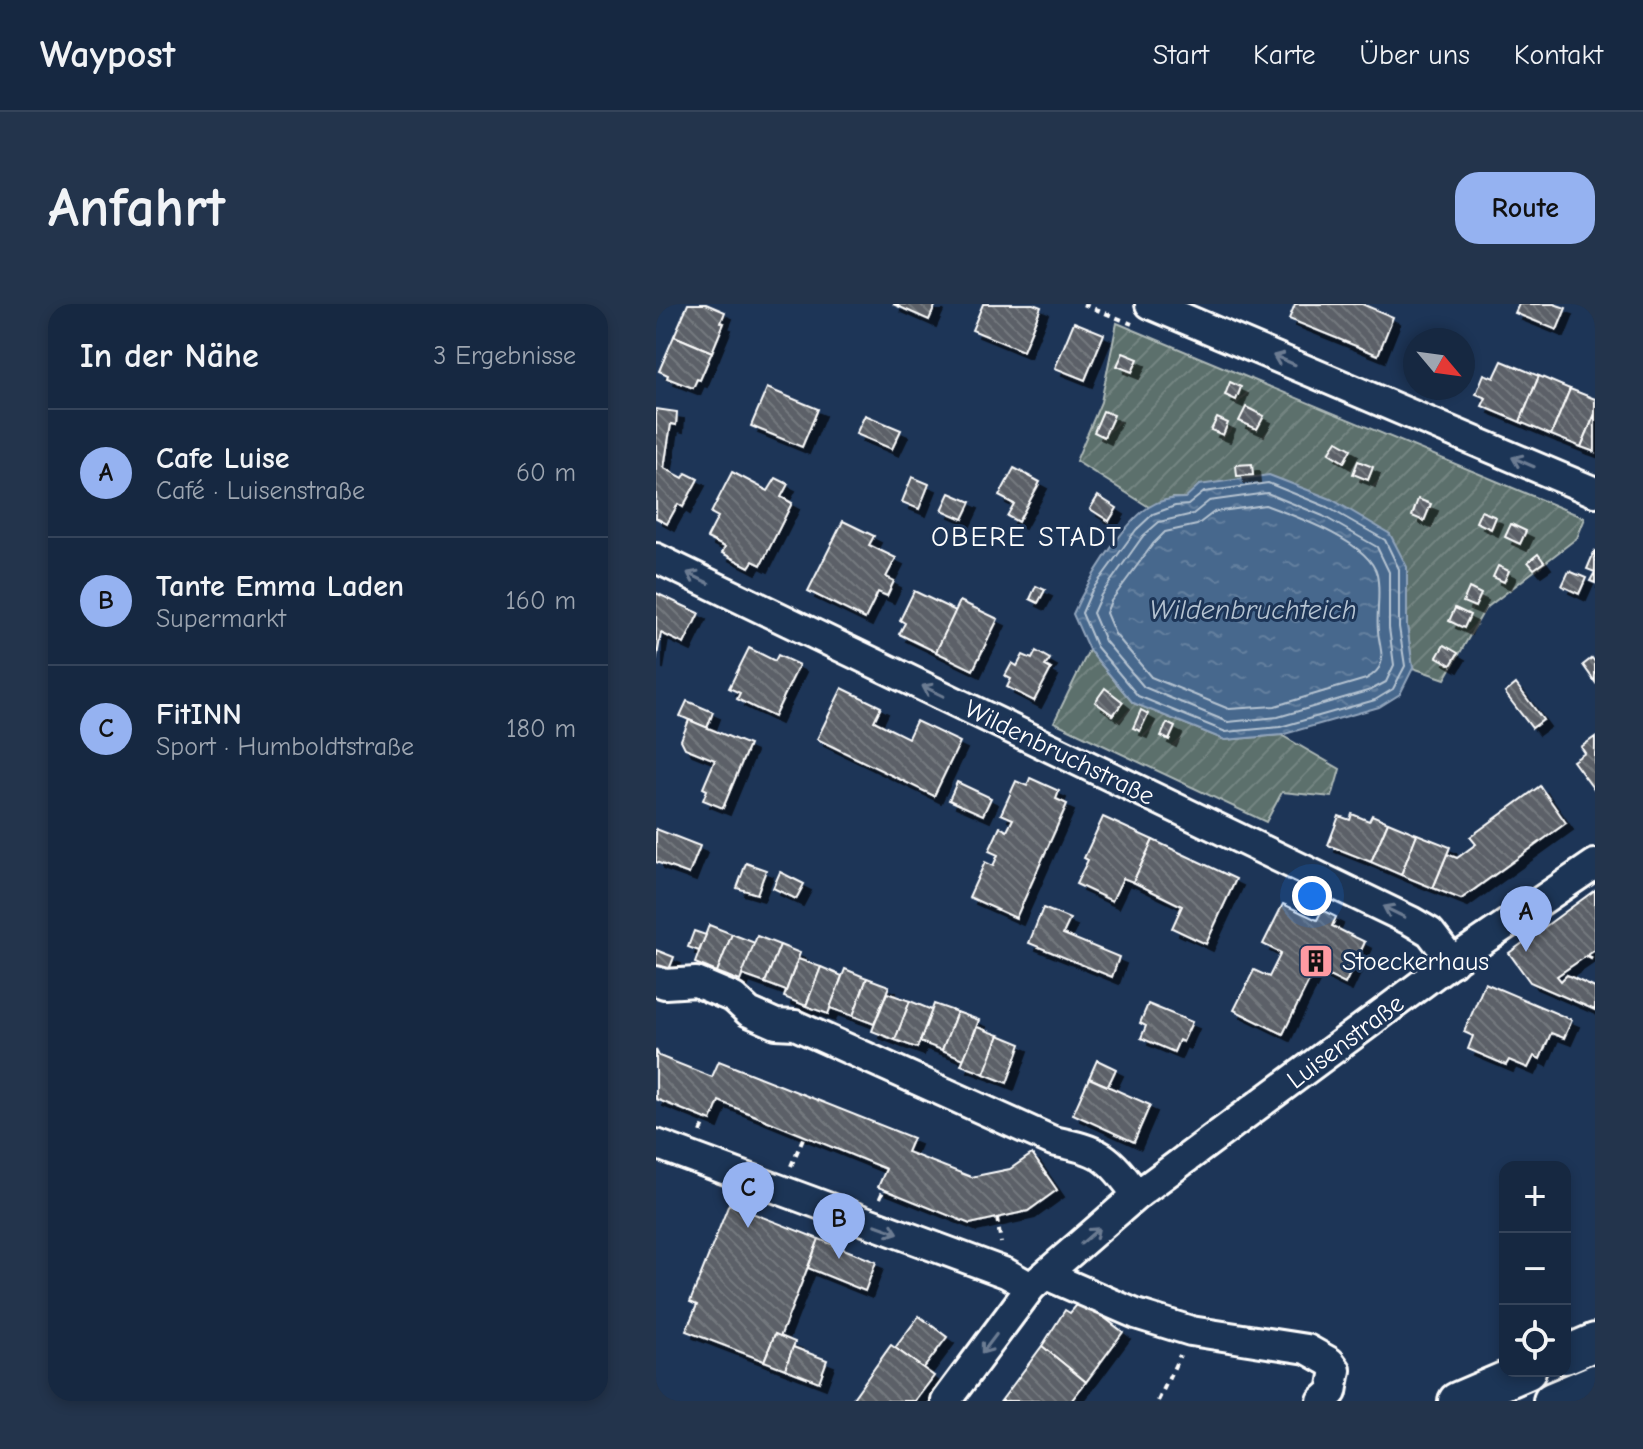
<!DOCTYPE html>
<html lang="de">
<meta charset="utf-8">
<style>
:root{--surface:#162841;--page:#23344c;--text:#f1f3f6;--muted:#9ea6b1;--line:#35445a;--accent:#95b2f1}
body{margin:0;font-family:"Comic Neue",sans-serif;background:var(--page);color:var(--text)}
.controls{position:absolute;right:24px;bottom:24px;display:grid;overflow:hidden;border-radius:16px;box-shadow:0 4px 12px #0003}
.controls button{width:72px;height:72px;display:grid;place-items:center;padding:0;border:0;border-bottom:2px solid var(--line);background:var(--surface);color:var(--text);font:40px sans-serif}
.compass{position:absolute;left:747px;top:24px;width:72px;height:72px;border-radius:50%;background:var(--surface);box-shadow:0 4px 12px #0003;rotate:119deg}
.you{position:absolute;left:656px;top:592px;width:28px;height:28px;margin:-20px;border:6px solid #fff;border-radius:50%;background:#1a73e8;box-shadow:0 0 0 12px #1a73e833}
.badge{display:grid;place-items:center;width:52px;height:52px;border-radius:50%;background:var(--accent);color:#111;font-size:26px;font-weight:700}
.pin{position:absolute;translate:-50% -66px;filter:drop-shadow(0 2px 4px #0008)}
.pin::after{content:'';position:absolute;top:42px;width:28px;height:24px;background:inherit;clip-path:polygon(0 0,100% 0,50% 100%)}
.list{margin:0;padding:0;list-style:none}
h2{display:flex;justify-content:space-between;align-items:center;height:104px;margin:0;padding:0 32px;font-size:34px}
h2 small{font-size:26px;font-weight:400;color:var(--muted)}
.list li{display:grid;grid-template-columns:52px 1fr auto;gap:24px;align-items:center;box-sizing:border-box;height:128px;padding:0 32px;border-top:2px solid var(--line)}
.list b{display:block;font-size:30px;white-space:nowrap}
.list p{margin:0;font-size:26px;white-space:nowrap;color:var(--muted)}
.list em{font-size:26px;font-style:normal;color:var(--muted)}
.icon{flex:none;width:44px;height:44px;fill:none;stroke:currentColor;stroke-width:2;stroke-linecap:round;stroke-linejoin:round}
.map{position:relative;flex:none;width:939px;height:1097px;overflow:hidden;border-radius:24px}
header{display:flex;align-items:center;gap:48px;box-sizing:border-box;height:112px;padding:0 40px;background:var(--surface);border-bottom:2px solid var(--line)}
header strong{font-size:38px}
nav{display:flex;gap:44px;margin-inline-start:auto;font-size:28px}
.intro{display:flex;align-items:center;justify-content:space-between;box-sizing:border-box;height:192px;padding:0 48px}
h1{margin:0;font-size:56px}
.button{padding:20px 36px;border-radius:24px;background:var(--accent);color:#111;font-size:28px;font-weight:700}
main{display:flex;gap:48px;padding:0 48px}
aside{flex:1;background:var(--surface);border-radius:24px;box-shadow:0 4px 12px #0003}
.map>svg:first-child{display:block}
</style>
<header>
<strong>Waypost</strong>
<nav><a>Start</a><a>Karte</a><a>Über uns</a><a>Kontakt</a></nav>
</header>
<div class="intro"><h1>Anfahrt</h1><a class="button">Route</a></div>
<main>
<aside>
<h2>In der Nähe<small>3 Ergebnisse</small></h2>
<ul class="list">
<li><span class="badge">A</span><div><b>Cafe Luise</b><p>Café · Luisenstraße</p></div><em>60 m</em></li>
<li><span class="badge">B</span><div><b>Tante Emma Laden</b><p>Supermarkt</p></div><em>160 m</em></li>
<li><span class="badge">C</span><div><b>FitINN</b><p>Sport · Humboldtstraße</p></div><em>180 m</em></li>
</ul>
</aside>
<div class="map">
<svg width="939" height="1097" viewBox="0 0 939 1097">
<defs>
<pattern id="garden-furrows" width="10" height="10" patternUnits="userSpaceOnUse" patternTransform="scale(2)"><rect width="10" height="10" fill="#5b706c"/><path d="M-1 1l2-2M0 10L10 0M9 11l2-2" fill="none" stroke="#748582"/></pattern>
<pattern id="water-ripples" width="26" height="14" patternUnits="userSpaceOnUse" patternTransform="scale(2)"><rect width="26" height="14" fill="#47688d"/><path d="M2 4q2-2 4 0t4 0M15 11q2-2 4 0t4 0" fill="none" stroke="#637f9e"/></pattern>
<pattern id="building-back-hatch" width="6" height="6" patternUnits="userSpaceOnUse" patternTransform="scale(2)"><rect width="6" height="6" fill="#5b6167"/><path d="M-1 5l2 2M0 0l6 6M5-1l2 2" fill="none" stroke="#74797e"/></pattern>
<filter id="shadow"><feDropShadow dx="7" dy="7" stdDeviation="0" flood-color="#0009"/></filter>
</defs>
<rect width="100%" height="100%" fill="#1d3557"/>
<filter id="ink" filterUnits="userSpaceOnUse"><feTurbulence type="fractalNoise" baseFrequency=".0125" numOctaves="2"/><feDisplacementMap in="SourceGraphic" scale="16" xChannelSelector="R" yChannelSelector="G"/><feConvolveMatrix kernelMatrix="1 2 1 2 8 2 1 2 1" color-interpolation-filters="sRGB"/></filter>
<g filter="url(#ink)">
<g fill="url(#garden-furrows)" stroke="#adb8b6" stroke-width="2">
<path d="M461,19L929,214L921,234L829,305L789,375L757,364L751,322L529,194H517L493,203L420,157L445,98Z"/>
<path d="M433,346L477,399L569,436L625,431L684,465L676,493L626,488L610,518L398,418Z"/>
</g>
<path fill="url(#water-ripples)" stroke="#91a4bb" stroke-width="2" d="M613,171L675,195L734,230L751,263V322L757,364L744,390L723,403L625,431L569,436L477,399L433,346L417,310C430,280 466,220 493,203C503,196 517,194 529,194L543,181Z"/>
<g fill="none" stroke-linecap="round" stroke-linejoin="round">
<g stroke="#b5c3d1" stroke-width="2">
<path d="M612,179L671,203L729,236L743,265V323L749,362L737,385L719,396L624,423L570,428L482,392L440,342L426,309L436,286L480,226L497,210L519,202L532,201L548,188Z"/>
<path d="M611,189L667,212L721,243L733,268V324L738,361L730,378L715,386L622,413L572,418L488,383L449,337L437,309L445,291L487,232L503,218L537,210L553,197Z"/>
<path d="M609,201C639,212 714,238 721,271C725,289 720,309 722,327C724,349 734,362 710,375L619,402L573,405L495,373L459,330L450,309L455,297L497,240L509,228L541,221L558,208Z"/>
</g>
</g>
<g fill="url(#building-back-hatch)" stroke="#fff" stroke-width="2" filter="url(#shadow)">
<path d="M32,0H50L69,8L65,18L68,19L56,48L18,32Z"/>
<path d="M237,0H280L273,16Z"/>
<path d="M327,0H377L385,3L367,47L316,26Z"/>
<path d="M639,0H706L737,13L722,51L633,15Z"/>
<path d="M863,0H898L910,4L901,26L859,9Z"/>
<path d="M418,18L448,30L429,76L399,64Z"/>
<path d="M18,32L56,48L44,76L41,75L37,84L11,74L12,71L3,67Z"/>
<path d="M467,49L482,55L476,68L461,62Z"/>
<path d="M846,57L883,72L864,118L826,102L830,94L820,90L828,70L838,74Z"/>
<path d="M883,72L914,85L895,131L864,118Z"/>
<path d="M574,78L585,83L580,96L569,91Z"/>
<path d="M111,84L162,105L146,143L95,122Z"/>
<path d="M914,85L939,95V110L925,143L895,131Z"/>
<path d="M590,103L608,112L601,125L583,117Z"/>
<path d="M0,105L21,108L20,121L15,120L8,164L27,174L30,169L42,175L27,203L22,200L11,220L0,214Z"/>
<path d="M447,107L458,111L448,133L438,128Z"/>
<path d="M939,110V148L925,143Z"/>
<path d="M209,111L245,126L236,145L200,130Z"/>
<path d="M561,114L572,119L567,131L555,126Z"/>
<path d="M681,137L695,145L688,158L673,149Z"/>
<path d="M702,157L717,163L712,176L697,170Z"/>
<path d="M596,160L597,171L581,172L580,161Z"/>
<path d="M358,164L384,178L362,218L351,212L358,200L343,192Z"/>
<path d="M76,168L112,187L120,174L132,180L125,193L136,199L105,261L97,257L93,263L66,249L69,243L51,234L62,213L55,209Z"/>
<path d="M256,173L273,180L263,205L246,198Z"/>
<path d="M294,189L315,198L307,215L286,206Z"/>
<path d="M442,192L461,204L453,217L434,205Z"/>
<path d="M762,195L775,200L768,217L756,212Z"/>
<path d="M825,207L840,213L835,225L820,218Z"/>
<path d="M187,217L218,232L213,241L240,254L230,273L238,277L231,292L222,288L209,315L152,287Z"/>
<path d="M855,220L870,227L864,240L849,233Z"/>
<path d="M939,246V279L934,277L939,268L931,265Z"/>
<path d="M882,250L888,258L878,265L872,258Z"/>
<path d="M842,262L853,267L848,278L837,273Z"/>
<path d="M913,267L930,274L923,290L906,282Z"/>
<path d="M380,282L389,286L382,299L374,295Z"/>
<path d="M813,284L825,290L819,303L807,298Z"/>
<path d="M258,287L300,307L280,348L243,330L249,319L244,316Z"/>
<path d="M0,289L43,309L28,340L5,329L0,358Z"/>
<path d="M304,297L342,315L317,366L280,348Z"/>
<path d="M799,304L814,311L808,324L793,317Z"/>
<path d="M788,341L802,349L795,361L781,353Z"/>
<path d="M93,344L119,357L122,351L143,361L118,413L81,395L84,389L73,384Z"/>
<path d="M380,347L394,355L389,362L395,365L378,397L351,383L355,375L349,372L356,359L361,362L367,351L376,355Z"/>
<path d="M936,354L939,358V378L927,361Z"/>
<path d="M860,380L887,416L876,424L849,389Z"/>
<path d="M186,384L225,403L218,417L252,434L260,417L304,438L278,492L161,435Z"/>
<path d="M449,384L467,398L457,411L439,398Z"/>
<path d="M31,397L57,408L51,424L24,412Z"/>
<path d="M485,406L492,410L484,427L477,424Z"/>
<path d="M33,416L93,441L67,504L47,496L51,486L47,484L59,456L29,444L25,436Z"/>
<path d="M511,419L519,423L513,436L505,432Z"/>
<path d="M939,433V487L917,457L929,449L925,443Z"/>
<path d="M374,474L403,487L400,495L411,500L360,614L313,593L329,558L337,562L342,551L333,547L344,523L351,527L357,515L345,510L360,477L371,482Z"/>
<path d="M301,478L335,494L327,511L293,496Z"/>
<path d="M884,482L910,519L805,595L777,584L791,550L801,554L820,540L814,533Z"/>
<path d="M696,510L713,517L716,511L732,518L715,558L672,541L683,512L694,516Z"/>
<path d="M447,513L497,536L477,578L467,574L456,597L420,580L432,556L428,554Z"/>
<path d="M732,518L761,530L745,571L715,558Z"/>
<path d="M0,525L44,542L33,570L0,558Z"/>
<path d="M761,530L794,543L777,584L745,571Z"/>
<path d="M497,536L580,575L550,640L516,624L526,602L477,578Z"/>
<path d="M90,559L110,566L101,590L81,584Z"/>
<path d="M124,568L148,580L140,595L117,584Z"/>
<path d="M939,586V646L901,672L905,677L911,671L939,684V706L874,678L853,649Z"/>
<path d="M627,600L661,616L666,606L680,613L676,622L709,638L689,680L659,665L627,730L578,706L598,666L613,673L625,649L607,640Z"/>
<path d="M387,604L414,615L407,630L463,653L456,673L373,639Z"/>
<path d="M53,621L76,630L61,668L39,659Z"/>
<path d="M38,627L50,631L43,647L32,643Z"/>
<path d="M76,630L99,639L84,677L61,668Z"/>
<path d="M101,632L124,641L109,679L86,671Z"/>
<path d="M124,641L144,649L130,687L109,679Z"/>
<path d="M0,646L18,653L10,673L0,669Z"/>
<path d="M142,655L165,663L150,702L128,693Z"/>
<path d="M165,663L186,672L172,710L150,702Z"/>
<path d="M189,665L211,674L197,712L174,704Z"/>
<path d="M211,674L233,682L218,720L197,712Z"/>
<path d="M829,679L916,716L908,734L895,729L884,755L878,752L872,764L853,756L850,761L812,745L817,732L808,728Z"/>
<path d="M231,689L254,697L239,736L216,727Z"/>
<path d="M254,697L276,706L261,744L239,736Z"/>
<path d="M278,700L301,708L286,746L264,738Z"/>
<path d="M492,700L536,718L527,738L523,736L518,748L485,734L490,722L484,719Z"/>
<path d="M301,708L323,716L308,755L286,746Z"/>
<path d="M321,723L343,731L329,770L305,761Z"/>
<path d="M343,731L365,740L351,779L328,770Z"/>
<path d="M0,746L3,752L56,773L63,757L257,834L251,848L315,873L354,865L376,850L401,886L372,907L314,920L222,883L230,865L63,797L55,817L0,795Z"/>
<path d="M441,756L460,765L452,782L433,774Z"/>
<path d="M433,774L494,801L478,838L417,810Z"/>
<path d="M73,900L163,935L124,1033L119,1030L108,1057L30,1027L41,1001L34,998Z"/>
<path d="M163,935L220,958L209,987L152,964Z"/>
<path d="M425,996L467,1028L430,1078L386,1042L409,1006L414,1009Z"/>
<path d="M263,1012L291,1033L267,1065L239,1044Z"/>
<path d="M119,1030L139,1038L129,1065L108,1057Z"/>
<path d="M235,1041L278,1072L259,1097H195Z"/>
<path d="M386,1042L430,1078L415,1097H345Z"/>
<path d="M137,1043L171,1056L163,1078L129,1065Z"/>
</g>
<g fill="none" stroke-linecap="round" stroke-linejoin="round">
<g stroke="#fff" stroke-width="34">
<g id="minor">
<path d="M494,0L939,188"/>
<path d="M0,254L755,617L774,628L797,658"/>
<path d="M0,677L9,680L40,678L78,694L93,708L120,720L139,721L397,837C446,847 451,851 481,891"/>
<path d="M0,840L350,969L375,983"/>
<path d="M390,971L480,1010L535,1027L651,1045L674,1058L680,1066L676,1088L666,1097"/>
<path d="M290,1097L375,983L481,891L798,656L939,560"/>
</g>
</g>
<g stroke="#fff" stroke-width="42">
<g id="major">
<path d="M909,1051L939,1038"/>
<path d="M801,1097L871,1067"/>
<path d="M896,1097L939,1079"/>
</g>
</g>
<g stroke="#fff" stroke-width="4" stroke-dasharray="6 6" stroke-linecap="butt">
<path d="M427,0L476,20"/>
<path d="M931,652L939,656"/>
<path d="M45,828L50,816"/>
<path d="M135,862L148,832"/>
<path d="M224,894L228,885"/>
<path d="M341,914L345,939"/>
<path d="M502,1097L524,1051"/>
</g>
<use href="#minor" stroke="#1d3557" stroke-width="28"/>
<use href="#major" stroke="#1d3557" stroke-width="36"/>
</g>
<defs><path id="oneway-shaft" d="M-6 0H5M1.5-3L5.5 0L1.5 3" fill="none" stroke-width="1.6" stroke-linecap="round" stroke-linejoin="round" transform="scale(2)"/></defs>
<g stroke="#6c7c92">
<use href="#oneway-shaft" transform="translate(628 56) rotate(-157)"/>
<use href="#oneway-shaft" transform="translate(867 158) rotate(-157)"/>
<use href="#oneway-shaft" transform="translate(42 274) rotate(-154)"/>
<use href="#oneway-shaft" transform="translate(277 387) rotate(-154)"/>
<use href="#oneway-shaft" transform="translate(738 608) rotate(-154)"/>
<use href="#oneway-shaft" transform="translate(231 925) rotate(20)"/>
<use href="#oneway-shaft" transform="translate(434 932) rotate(-41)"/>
<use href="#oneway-shaft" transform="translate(333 1040) rotate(127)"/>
</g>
</g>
<defs>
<g id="building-square" transform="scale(1.8)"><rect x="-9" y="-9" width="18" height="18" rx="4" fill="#ff9aa2" stroke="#1d3557"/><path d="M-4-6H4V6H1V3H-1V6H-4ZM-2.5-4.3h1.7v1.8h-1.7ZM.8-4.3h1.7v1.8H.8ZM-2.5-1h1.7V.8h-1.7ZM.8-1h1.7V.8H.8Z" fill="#111"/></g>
</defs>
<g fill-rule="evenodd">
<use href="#building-square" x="660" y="657"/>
</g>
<g text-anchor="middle" stroke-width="6" stroke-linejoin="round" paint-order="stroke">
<g font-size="26" fill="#fff" stroke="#1d3557">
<text transform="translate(404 448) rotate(26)" y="9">Wildenbruchstraße</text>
<text transform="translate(689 737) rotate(-37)" y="9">Luisenstraße</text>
</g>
<g font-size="26" fill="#fff" stroke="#1d3557" text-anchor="start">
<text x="686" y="666">Stoeckerhaus</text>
</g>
<g font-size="28" letter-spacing="2" fill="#fff" stroke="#1d3557">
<text x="371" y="242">OBERE STADT</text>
</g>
<g font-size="28" font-style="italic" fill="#b5c3d1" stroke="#1d3557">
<text x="597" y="315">Wildenbruchteich</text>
</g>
</g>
</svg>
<div class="controls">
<button>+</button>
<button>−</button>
<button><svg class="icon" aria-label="locate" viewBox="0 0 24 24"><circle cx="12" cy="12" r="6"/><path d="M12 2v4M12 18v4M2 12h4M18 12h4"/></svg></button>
</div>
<svg class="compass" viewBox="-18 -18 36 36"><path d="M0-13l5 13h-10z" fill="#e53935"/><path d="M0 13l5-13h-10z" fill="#9ea6b1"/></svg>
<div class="you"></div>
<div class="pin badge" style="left:870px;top:648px">A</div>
<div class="pin badge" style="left:183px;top:955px">B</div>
<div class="pin badge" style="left:92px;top:924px">C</div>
</div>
</main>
